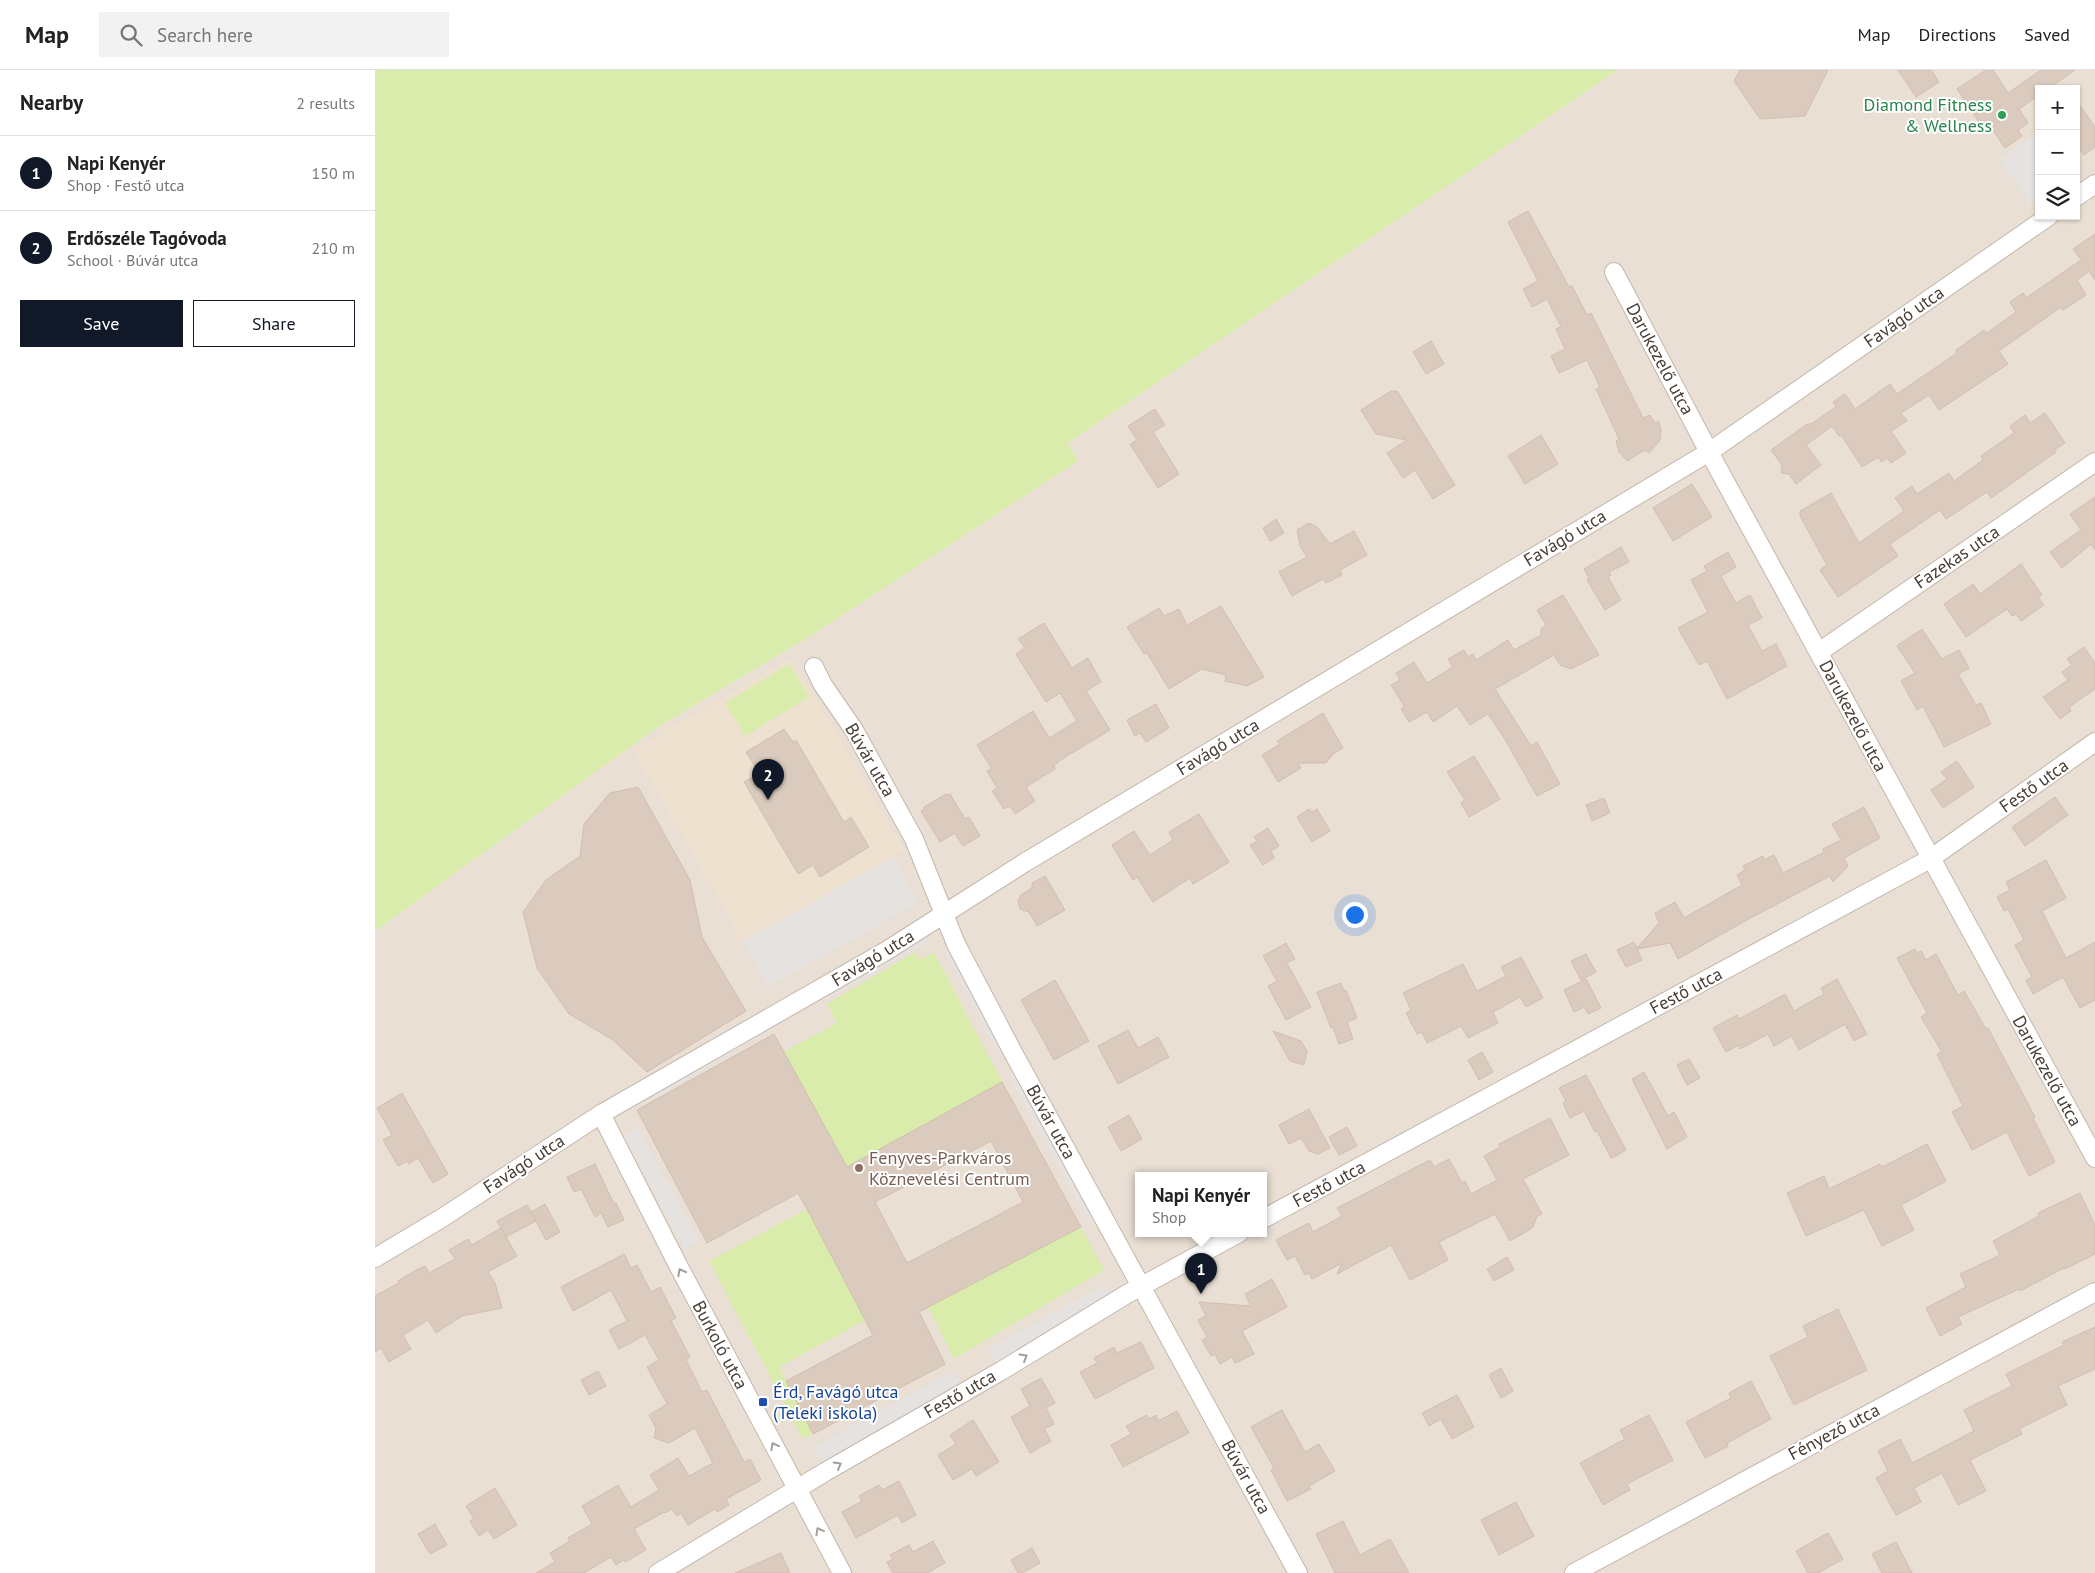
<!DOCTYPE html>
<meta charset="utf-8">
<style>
:root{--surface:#fff;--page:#f2f2f2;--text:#222;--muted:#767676;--line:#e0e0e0;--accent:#111827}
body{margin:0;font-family:"PT Sans",sans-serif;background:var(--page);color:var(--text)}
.controls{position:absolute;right:15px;top:15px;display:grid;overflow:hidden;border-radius:0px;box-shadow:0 1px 4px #0004}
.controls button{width:45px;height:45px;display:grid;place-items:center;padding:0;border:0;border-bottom:1px solid var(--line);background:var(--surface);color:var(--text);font:25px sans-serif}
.you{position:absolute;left:979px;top:844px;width:18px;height:18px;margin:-12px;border:4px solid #fff;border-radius:50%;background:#1a73e8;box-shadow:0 0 0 8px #1a73e833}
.badge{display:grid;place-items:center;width:32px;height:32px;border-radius:50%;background:var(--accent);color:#fff;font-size:16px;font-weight:700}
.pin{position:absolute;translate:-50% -41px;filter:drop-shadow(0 1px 2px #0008)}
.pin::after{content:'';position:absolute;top:26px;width:18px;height:15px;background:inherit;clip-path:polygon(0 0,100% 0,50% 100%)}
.popup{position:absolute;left:760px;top:1102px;width:132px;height:65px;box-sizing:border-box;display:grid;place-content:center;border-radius:0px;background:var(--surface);filter:drop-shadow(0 1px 4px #0005);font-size:16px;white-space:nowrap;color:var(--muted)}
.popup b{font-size:19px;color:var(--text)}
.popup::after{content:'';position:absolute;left:50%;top:100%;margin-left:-10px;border:10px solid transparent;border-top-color:var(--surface)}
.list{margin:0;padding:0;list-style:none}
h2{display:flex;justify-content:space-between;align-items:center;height:65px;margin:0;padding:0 20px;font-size:21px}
h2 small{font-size:16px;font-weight:400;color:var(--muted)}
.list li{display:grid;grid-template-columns:32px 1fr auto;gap:15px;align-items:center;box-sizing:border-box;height:75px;padding:0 20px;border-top:1px solid var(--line)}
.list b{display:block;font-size:19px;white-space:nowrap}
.list p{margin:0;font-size:16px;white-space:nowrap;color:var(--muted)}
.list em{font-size:16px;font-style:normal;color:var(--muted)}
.actions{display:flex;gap:10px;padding:15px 20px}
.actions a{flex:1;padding:11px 0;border:1px solid var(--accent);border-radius:0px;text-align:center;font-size:18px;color:var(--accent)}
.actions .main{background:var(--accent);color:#fff}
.icon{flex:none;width:28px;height:28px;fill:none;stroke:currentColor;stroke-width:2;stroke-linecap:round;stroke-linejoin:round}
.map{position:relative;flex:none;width:1720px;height:1503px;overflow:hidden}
header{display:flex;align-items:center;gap:30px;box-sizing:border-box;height:70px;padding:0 25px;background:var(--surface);border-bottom:1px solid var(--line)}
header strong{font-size:24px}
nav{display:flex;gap:28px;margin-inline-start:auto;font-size:18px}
.search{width:350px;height:45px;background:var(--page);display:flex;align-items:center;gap:12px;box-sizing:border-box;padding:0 18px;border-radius:0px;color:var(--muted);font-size:19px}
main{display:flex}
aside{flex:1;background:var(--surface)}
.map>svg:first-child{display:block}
</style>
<header>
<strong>Map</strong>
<div class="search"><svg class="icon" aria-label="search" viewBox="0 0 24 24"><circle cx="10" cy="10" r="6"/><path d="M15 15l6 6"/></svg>Search here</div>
<nav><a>Map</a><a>Directions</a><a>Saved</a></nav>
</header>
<main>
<aside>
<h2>Nearby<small>2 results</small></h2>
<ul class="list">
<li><span class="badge">1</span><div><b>Napi Kenyér</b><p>Shop · Festő utca</p></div><em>150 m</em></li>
<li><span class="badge">2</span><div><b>Erdőszéle Tagóvoda</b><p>School · Búvár utca</p></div><em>210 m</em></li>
</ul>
<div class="actions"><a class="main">Save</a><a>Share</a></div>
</aside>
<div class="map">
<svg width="1720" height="1503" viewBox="0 0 1720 1503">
<rect width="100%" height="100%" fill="#f5eee7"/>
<path fill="#e9dfd4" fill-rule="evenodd" d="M1243,0H1720V1503H0V861L283,657L434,567L703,391L693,373ZM1664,19H1701V146H1664ZM764,1105H888V1163H764Z"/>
<path fill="#efe1cf" d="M417,587L529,780L518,787L368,871L258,680Z"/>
<g fill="#d9ecac">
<path d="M0,0H1243L693,373L703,391L434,567L283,657L0,861Z"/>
<path d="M414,594L434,627L370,666L350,633Z"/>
<path d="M540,882L545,890L559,882L627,1012L472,1097L409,982L462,953L452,934Z"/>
<path d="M432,1139L491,1250L404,1297L438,1364L428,1369L334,1191Z"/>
<path d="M706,1157L729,1200L579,1289L553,1237Z"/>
</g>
<g fill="#e5e2df">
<path d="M1661,64L1664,67V126L1654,133L1624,89Z"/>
<path d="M518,787L543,833L393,917L368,871Z"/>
<path d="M545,859L552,873L450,930L444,920Z"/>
<path d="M581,874L636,978L623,985L568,880Z"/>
<path d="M381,956L386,966L279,1029L273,1017Z"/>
<path d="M647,998L728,1147L714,1154L633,1005Z"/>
<path d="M263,1057L324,1171L309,1179L248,1065Z"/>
<path d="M730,1214L740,1231L626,1301L614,1279Z"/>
<path d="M578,1301L588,1322L450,1402L438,1377Z"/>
</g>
<g fill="#dacbbe" stroke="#d2beae" fill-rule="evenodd">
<path d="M1365,0H1453L1430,46L1385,49L1359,11Z"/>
<path d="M1523,0H1556L1564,12L1541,27Z"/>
<path d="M1611,0H1618L1633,23L1666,0H1700L1673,19H1664V25L1644,39L1653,53L1643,60L1647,66L1630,78L1618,60L1612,64L1582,19Z"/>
<path d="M1701,30L1720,57V77L1709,85L1701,74Z"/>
<path d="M1153,141L1194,217L1197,216L1212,245L1216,243L1268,348L1275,345L1279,352H1284L1286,361L1285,370L1274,383L1270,380L1252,391L1244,382L1241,371L1244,369L1221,319L1225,317L1212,290L1184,303L1176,286L1190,279L1181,259L1186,257L1172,229L1157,237L1148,219L1163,211L1133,152Z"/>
<path d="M1720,164V210L1714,201L1702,210L1711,225L1688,240L1686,237L1624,281L1633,294L1564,340L1554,325L1526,343L1532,351L1516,361L1531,383L1516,393L1512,388L1506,392L1504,387L1487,397L1466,365L1464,366L1457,356L1431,375L1446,395L1421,414L1414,404L1406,403L1407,395L1396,380L1432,354H1436L1461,337L1458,332L1470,324L1480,339L1515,314L1522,324L1582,283L1581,280L1609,260L1612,263L1641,242L1635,232L1648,223L1651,228L1706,190L1698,179Z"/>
<path d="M1056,271L1069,294L1051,304L1038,282Z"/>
<path d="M1016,321H1022L1080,415L1058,429L1040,400L1028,408L1012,383L1032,370L1001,364L986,340Z"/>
<path d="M780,339L790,355L778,362L804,404L783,418L755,374L762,370L753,356Z"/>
<path d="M1670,343L1690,373L1679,380L1681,382L1616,428L1612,422L1571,449L1565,440L1515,474L1523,486L1463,527L1445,500L1452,495L1425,446V441L1456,423L1484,473L1529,441L1520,428L1537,416L1542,424L1574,403L1579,411L1608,390L1606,386L1639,363L1635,356L1650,345L1655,353Z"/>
<path d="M1166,365L1183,394L1150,414L1133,386Z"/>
<path d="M1317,414L1337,447L1298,471L1278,438Z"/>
<path d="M1720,427V480L1716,474L1687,498L1675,482L1706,460L1695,444Z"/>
<path d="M901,449L909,463L895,471L888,458Z"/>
<path d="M934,453L942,457L955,474L979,461L992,485L965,500L967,505L951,513L948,509L917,526L904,502L932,487L925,476L922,460Z"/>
<path d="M1246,477L1254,492L1234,502L1236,505L1233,507L1246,530L1230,540L1212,510L1214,508L1209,499Z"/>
<path d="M1353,482L1361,497L1346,506L1361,533L1375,525L1387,548L1373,555L1387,581L1401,574L1412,596L1352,629L1332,591L1324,595L1303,558L1333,542L1316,510L1332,501L1329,496Z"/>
<path d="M1646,494L1667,525L1663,527L1669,535L1646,551L1641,544L1637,546L1632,539L1591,567L1569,534L1598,514L1605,524Z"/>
<path d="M1188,525L1224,585L1196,599L1185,595L1179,585L1120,619L1156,676L1162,672L1185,714L1162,726L1131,671L1113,644L1095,655L1082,636L1058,652L1052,642L1034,652L1026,639L1029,636L1016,615L1025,610L1021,603L1039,592L1052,613L1078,597L1073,589L1089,580L1093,587L1098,584L1101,590L1133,570L1139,580L1166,565V559L1171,555L1162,540Z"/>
<path d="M846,536L889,607L872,616L850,611L851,605L827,599L794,619L772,583L769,584L752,557L784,538L789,546L804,539L812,555Z"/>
<path d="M669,553L697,598L713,588L726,612L711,621L735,660L687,689L679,696L680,699L651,717L660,731L640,744L635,736L629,739L617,721L622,718L612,701L617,699L602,675L658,641L674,668L702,651L685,623L671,632L641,584L650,578L643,569Z"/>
<path d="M1547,559L1567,589L1584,580L1594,598L1583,604L1601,635L1606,633L1616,654L1569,677L1548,636L1542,640L1526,611L1540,603L1522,576Z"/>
<path d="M1709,577L1720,593V619L1694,637L1696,641L1685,649L1668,627L1693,610L1687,602L1697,595L1692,589Z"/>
<path d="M781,634L794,658L771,672L765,663L760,666L752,650Z"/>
<path d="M948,643L968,678L959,683L951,693H923L926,698L903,712L887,685L905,674L902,671Z"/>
<path d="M409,659L418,672L421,670L469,752L476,747L494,777L445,807L438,795L423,804L369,712L384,703L371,682Z"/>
<path d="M1099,686L1125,729L1094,747L1086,733L1090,730L1072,702Z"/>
<path d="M1582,691L1599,717L1568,738L1556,720L1572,709L1566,702Z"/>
<path d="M263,717L315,810L327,867L371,941L272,1002L238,970L194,944L162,898L148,842L171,810L205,786L209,754L235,723Z"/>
<path d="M571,724L572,725L575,724L590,749L594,747L605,766L588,776L580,763L565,772L546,741L550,739L549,737Z"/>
<path d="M1680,727L1693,745L1650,776L1637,757Z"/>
<path d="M1229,728L1235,743L1217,751L1211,735Z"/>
<path d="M1489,737L1505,768L1469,788L1473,796L1458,812L1455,806L1370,851L1303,889L1295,873L1262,879L1267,890L1251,897L1242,880L1259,872L1262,878L1284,853L1280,843L1300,832L1309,848L1367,815L1362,805L1370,800L1368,796L1388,786L1389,790L1399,785L1408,803L1449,782L1448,779L1466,770L1457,754Z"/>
<path d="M934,739L937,742L942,739L955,761L937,772L922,747Z"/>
<path d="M824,744L854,792L818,814L815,808L778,832L762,807L758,810L737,775L759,761L775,785L798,770L794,762Z"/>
<path d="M893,758L904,776L896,781L899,788L888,795L875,775L882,771L879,767Z"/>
<path d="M1671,790L1691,828L1667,841L1691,888L1720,872V930L1705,938L1688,907L1658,924L1651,910L1657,907L1640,875L1649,870L1633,839L1629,841L1622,827L1635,820L1631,812Z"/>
<path d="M670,806L690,840L662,856L654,842L645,839L643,831L646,825L657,818V813Z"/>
<path d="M911,873L920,889L912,893L936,937L911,950L893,916L902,911L888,886Z"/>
<path d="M1540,879L1542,883L1546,881L1551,890L1561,884L1583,925L1589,921L1611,959L1613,958L1660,1047L1658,1048L1680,1092L1654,1106L1632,1062L1597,1080L1577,1042L1588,1036L1562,984L1567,982L1546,947L1552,943L1522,888Z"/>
<path d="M1211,884L1221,902L1206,910L1196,891Z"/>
<path d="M1146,887L1168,928L1151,937L1145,927L1118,942L1123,953L1093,968L1086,956L1052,973L1047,962L1042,964L1031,943L1036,940L1028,923L1088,894L1102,921L1131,906L1126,897Z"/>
<path d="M1211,909L1226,938L1213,944L1209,937L1199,942L1189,920Z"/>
<path d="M1462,909L1492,964L1479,971L1470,954L1424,980L1417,966L1399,976L1393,964L1365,979L1364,975L1351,982L1338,958L1362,945L1364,949L1410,924L1419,941L1449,924L1446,918Z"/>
<path d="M680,910L714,971L679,990L646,930Z"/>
<path d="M966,913L969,921L971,920L982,948L972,952L978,969L964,974L958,957L956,958L942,922Z"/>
<path d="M753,960L763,978L783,967L794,987L743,1014L723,976Z"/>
<path d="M898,961L926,971L932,981L929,995L915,991Z"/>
<path d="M399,964L472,1097L627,1012L706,1157L544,1242L570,1294L438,1364L411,1311L498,1265L432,1139L423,1123L332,1173L262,1040ZM616,1071L648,1132L532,1193L500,1132Z"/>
<path d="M1107,982L1118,1002L1104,1010L1093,990Z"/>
<path d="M1314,989L1325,1008L1312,1015L1302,995Z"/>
<path d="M1269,1002L1293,1046L1299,1042L1312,1067L1292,1079L1257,1009Z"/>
<path d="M1211,1005L1251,1080L1239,1087L1236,1088L1222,1061L1220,1062L1209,1041L1195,1048L1188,1033L1191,1031L1184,1018Z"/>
<path d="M27,1023L73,1104L58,1113L43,1088L34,1094L32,1091L23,1096L8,1070L17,1065L2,1038Z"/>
<path d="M934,1039L955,1078L943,1084L934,1081L926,1068L914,1074L904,1055Z"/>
<path d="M754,1045L767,1069L746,1081L733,1057Z"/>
<path d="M1175,1048L1194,1085L1148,1109L1167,1144L1162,1146L1158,1157L1154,1160L1135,1171L1120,1144L1064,1172L1073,1190L1035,1210L1016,1175L962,1204L967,1193L937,1209L934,1203L930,1205L920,1186L912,1190L901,1170L934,1153L938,1162L967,1146L962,1138L1055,1090L1059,1097L1074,1089L1087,1113L1090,1111L1096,1124L1122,1110L1109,1086L1125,1077L1124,1074Z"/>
<path d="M972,1057L982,1076L964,1085L954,1067Z"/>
<path d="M1552,1074L1571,1111L1526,1135L1539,1160L1507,1176L1489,1140L1431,1166L1412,1123L1449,1106L1454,1119L1505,1094L1507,1097Z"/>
<path d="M220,1094L239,1134L241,1133L249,1150L233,1157L226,1143L220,1147L206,1119L199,1122L192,1107Z"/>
<path d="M1705,1123L1720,1155V1184L1690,1199L1689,1198L1645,1221L1644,1219L1583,1247L1587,1254L1565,1266L1551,1238L1591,1217L1585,1204L1625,1185L1618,1171L1664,1146L1663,1143Z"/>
<path d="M170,1134L185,1162L171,1170L156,1142Z"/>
<path d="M152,1135L161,1151L131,1167L122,1151Z"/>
<path d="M126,1158L142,1186L113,1202L120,1213L127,1238L87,1246L61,1263L53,1250L28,1265L36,1279L14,1292L6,1278L0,1282V1226L24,1213L23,1211L41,1200L50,1196L54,1203L80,1189L74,1180L93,1169L97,1175Z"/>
<path d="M249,1184L256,1198L262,1195L276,1222L285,1217L301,1248L296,1251L315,1287L311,1290L327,1322L332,1320L369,1392L375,1389L386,1410L351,1429L354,1435L342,1442L340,1439L313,1455L306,1443L302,1446L297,1439L290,1443L289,1442L259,1459L271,1480L250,1492L248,1490L241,1495L236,1487L209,1503H161L180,1492L175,1483L195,1471L193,1468L217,1454L207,1436L243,1415L256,1437L284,1420L275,1405L303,1388L314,1406L338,1393L320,1358L294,1373L279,1368L281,1358L274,1345L292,1334L272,1297L284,1290L270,1265L244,1279L234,1260L252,1251L236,1220L198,1241L186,1217Z"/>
<path d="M1132,1187L1139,1200L1119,1211L1112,1199Z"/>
<path d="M897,1209L912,1237L867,1261L879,1284L860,1293L857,1287L845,1294L840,1284L836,1286L827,1270L832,1267L823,1250L831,1246L824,1232L876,1236L870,1224Z"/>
<path d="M1463,1239L1492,1300L1419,1335L1395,1286L1433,1267L1428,1256Z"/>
<path d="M1720,1257V1299L1683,1316L1692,1335L1644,1359L1647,1364L1595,1390L1611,1421L1583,1435L1567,1403L1539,1418L1546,1432L1521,1445L1501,1408L1513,1401L1503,1381L1525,1369L1537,1393L1599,1361L1589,1340L1637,1316L1631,1304L1689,1275L1687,1272Z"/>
<path d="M766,1272L779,1298L720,1329L705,1302L722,1293L719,1288L739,1277L742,1283Z"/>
<path d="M1126,1298L1138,1321L1126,1328L1114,1305Z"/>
<path d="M223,1301L231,1316L214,1325L206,1310Z"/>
<path d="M666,1308L680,1333L671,1338L679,1354L669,1359L676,1371L655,1383L636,1347L655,1336L646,1319Z"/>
<path d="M1376,1311L1396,1349L1352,1373L1353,1376L1330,1388L1311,1352L1356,1328L1354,1323Z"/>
<path d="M1082,1325L1099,1357L1077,1369L1066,1349L1054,1356L1047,1343Z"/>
<path d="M907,1340L930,1382L944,1374L960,1401L934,1416L936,1419L912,1431L896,1400L899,1398L876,1357Z"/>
<path d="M802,1341L814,1363L748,1397L736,1375L756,1364L751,1356L772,1345L774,1349L781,1345L783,1351Z"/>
<path d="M1274,1345L1298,1390L1252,1414L1255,1420L1228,1435L1205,1393L1250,1369L1245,1360Z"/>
<path d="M598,1350L624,1392L601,1406L597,1399L578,1410L563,1385L581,1374L575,1365Z"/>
<path d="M524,1411L541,1445L527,1453L523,1445L481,1468L467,1442L487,1431L484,1426L504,1415L507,1420Z"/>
<path d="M120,1418L142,1455L119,1469L113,1460L104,1466L95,1451L99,1449L91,1436Z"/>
<path d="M1141,1432L1159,1466L1124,1485L1106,1450Z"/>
<path d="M968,1451L985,1485L1015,1469L1034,1503H960L941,1464Z"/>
<path d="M60,1454L72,1475L55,1484L43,1464Z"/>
<path d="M1453,1463L1468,1489L1443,1503H1433L1421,1481Z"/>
<path d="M558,1471L570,1493L552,1503H518L512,1492L518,1489L515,1485L534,1475L538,1482Z"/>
<path d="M1521,1472L1537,1503H1507L1497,1484Z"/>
<path d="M657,1478L665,1493L647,1503H643L636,1490Z"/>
<path d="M406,1483L415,1503H360Z"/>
</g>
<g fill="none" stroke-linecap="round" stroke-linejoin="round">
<g stroke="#c4b7ab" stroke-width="20">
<g id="street">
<path d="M1701,127L1720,114"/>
<path d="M1239,202L1334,382L1720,1088"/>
<path d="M1444,582L1720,392"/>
<path d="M439,597L448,615L479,660L539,769L581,874L641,988L923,1503"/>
<path d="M226,1044L304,1197L467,1503"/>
<path d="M888,1149L1555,789L1720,672"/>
<path d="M0,1188L67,1148L226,1044L511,881L649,793L1334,382L1674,146"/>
<path d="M283,1503L450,1402L626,1301L752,1224L864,1163"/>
<path d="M1199,1503L1720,1222"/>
</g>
</g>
<use href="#street" stroke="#fff" stroke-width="18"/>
</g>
<defs><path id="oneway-chevron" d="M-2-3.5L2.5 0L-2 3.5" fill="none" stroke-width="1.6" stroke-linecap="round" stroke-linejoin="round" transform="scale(1.25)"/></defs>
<g stroke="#a49e9a">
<use href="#oneway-chevron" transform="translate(306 1202) rotate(-118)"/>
<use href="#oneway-chevron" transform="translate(649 1287) rotate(-31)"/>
<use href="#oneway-chevron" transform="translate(399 1376) rotate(-118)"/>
<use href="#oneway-chevron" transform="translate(463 1395) rotate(-30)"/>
<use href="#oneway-chevron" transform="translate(444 1461) rotate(-119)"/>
</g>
<circle fill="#2e9e5b" stroke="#fff" stroke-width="2" cx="1627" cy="45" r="5"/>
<circle fill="#8d6e63" stroke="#fff" stroke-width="2" cx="484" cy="1098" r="5"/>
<rect fill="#1a4fb4" stroke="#fff" stroke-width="2" x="383" y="1327" width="10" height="10" rx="2.5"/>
<g text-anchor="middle" stroke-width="4" stroke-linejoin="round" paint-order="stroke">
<g font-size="18" fill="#27864d" stroke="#fff" text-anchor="end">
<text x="1617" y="41">Diamond Fitness<tspan x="1617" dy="21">&amp; Wellness</tspan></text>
</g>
<g font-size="18" fill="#483e35" stroke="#fff">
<text transform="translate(1529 247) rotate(-35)" y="6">Favágó utca</text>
<text transform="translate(1285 289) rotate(62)" y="6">Darukezelő utca</text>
<text transform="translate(1190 468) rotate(-31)" y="6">Favágó utca</text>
<text transform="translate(1582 487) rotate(-34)" y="6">Fazekas utca</text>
<text transform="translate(1478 646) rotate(62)" y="6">Darukezelő utca</text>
<text transform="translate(843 677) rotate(-31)" y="6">Favágó utca</text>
<text transform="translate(495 690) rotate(60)" y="6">Búvár utca</text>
<text transform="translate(1659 716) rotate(-35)" y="6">Festő utca</text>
<text transform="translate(498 888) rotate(-31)" y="6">Favágó utca</text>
<text transform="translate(1311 921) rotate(-28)" y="6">Festő utca</text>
<text transform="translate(1672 1001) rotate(61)" y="6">Darukezelő utca</text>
<text transform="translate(676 1052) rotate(61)" y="6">Búvár utca</text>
<text transform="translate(149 1094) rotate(-33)" y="6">Favágó utca</text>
<text transform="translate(954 1114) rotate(-28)" y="6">Festő utca</text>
<text transform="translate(345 1275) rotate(62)" y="6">Burkoló utca</text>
<text transform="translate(585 1324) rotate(-30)" y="6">Festő utca</text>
<text transform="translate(1459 1362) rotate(-28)" y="6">Fényező utca</text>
<text transform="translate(871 1407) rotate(61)" y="6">Búvár utca</text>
</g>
<g font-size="18" fill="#785e54" stroke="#fff" text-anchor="start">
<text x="494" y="1094">Fenyves-Parkváros<tspan x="494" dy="21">Köznevelési Centrum</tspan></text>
</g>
<g font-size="18" fill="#164399" stroke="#fff" text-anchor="start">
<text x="398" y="1328">Érd, Favágó utca<tspan x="398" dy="21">(Teleki iskola)</tspan></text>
</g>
</g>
</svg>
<div class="controls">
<button>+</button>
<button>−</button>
<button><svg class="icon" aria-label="layers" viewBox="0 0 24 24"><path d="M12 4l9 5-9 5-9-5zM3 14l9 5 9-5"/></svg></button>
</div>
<div class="you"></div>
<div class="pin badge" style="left:826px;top:1224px">1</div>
<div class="popup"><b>Napi Kenyér</b>Shop</div>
<div class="pin badge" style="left:393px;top:730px">2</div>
</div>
</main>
